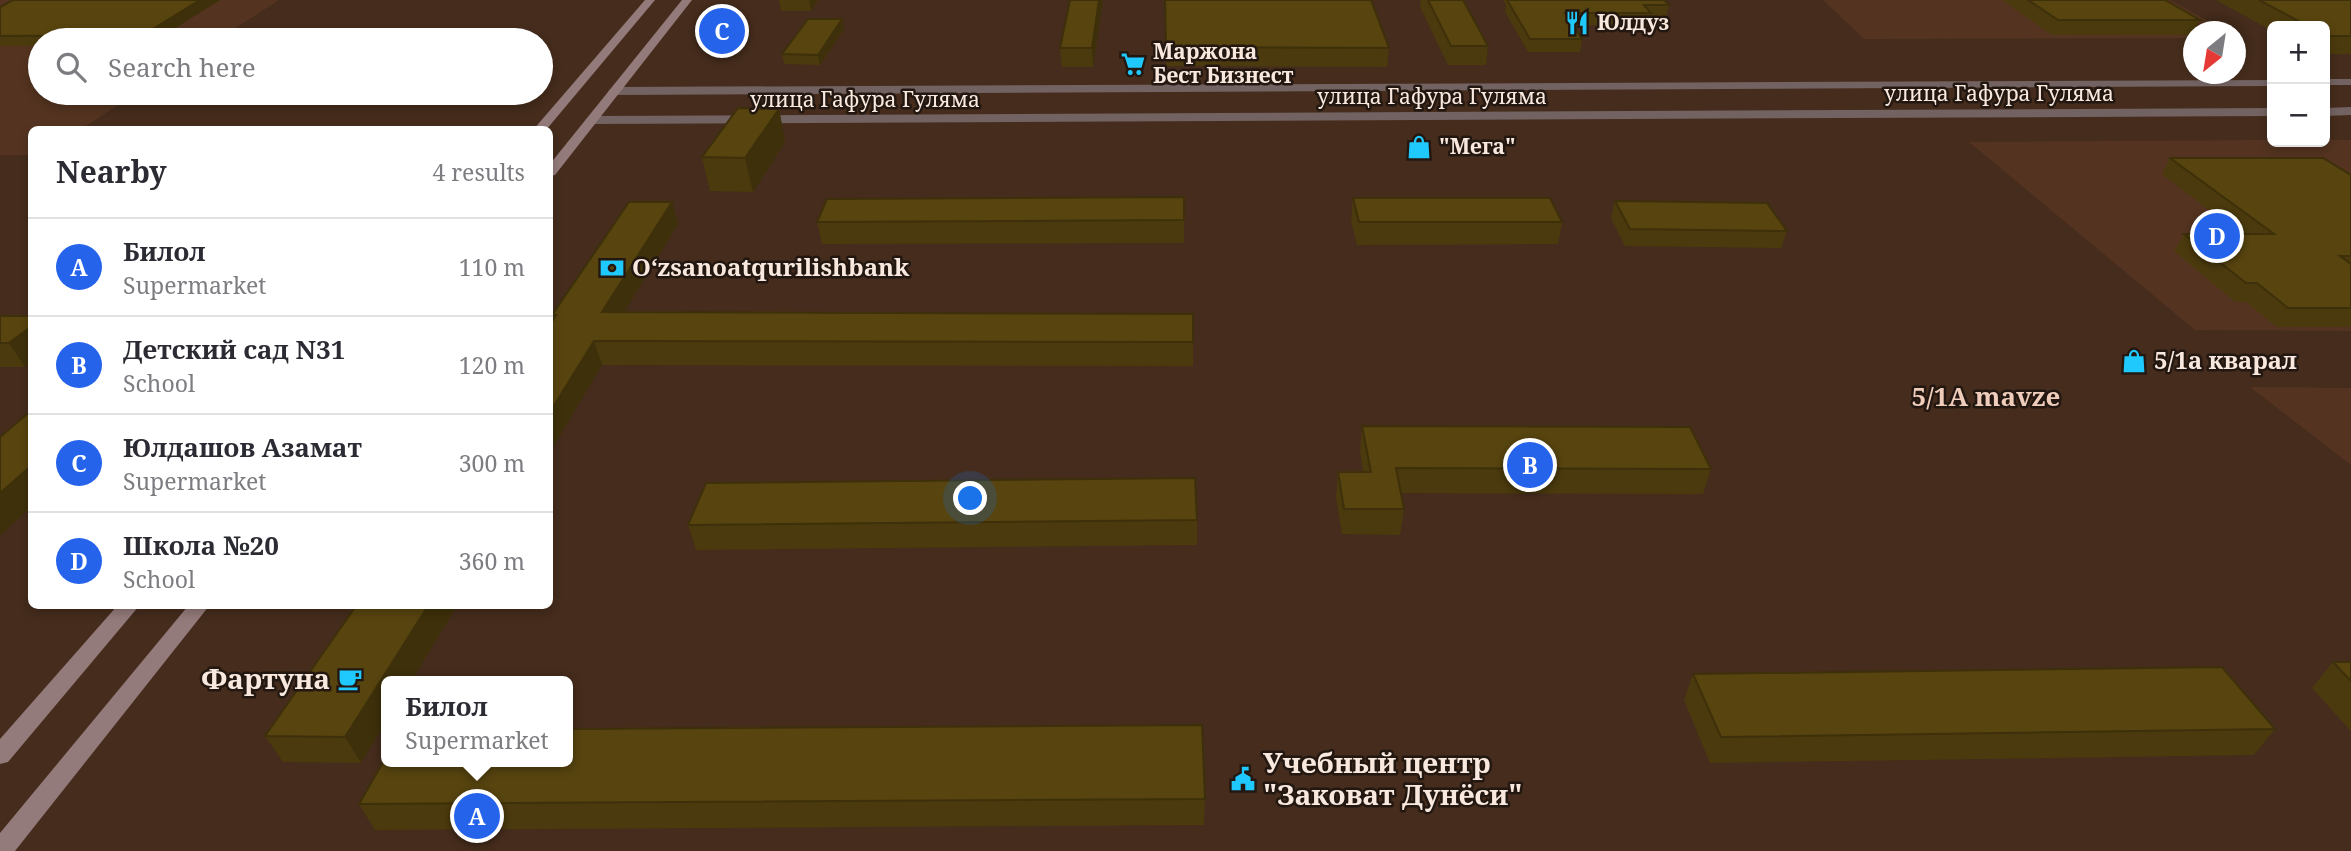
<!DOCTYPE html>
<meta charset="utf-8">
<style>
:root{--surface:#fff;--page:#f7f7f7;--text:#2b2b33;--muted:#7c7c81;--line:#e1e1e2;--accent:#2563eb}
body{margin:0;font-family:"Noto Serif",serif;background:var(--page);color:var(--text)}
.controls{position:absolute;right:21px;top:21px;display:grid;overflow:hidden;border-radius:10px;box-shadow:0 4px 10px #0003}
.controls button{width:63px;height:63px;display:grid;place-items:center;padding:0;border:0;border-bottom:2px solid var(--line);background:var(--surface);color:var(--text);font:35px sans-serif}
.compass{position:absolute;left:2183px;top:21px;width:63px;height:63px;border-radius:50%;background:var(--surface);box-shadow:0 4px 10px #0003;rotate:210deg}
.you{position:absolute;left:971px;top:499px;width:24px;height:24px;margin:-18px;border:5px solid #fff;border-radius:50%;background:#1a73e8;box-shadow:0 0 0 10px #1a73e833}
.badge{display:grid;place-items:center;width:46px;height:46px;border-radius:50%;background:var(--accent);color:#fff;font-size:23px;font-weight:700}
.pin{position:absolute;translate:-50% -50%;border:4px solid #fff;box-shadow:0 2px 7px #0006}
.popup{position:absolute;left:381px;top:676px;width:192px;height:91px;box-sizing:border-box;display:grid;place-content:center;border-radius:10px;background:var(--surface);filter:drop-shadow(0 2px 5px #0005);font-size:23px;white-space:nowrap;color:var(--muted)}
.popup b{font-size:26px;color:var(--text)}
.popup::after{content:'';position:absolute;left:50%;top:100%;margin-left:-14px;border:14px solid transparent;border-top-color:var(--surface)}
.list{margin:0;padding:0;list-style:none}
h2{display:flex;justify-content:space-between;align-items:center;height:91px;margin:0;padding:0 28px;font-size:30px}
h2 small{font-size:23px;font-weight:400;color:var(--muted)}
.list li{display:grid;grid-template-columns:46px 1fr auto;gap:21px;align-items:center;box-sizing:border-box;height:98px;padding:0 28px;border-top:2px solid var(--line)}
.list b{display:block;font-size:26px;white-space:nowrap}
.list p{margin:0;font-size:23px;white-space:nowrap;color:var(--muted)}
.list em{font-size:23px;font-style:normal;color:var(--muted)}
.icon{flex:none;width:38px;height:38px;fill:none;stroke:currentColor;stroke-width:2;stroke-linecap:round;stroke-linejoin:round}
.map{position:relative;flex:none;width:2351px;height:851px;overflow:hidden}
.search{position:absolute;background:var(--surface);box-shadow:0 4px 10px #0003;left:28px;top:28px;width:525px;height:77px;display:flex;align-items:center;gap:18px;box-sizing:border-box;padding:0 24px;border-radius:38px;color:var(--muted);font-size:26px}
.panel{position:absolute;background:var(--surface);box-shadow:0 4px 10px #0003;left:28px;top:126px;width:525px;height:483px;border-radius:10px}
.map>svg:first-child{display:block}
</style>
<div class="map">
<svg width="2351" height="851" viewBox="0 0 2351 851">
<rect width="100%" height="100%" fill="#452c1c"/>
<g fill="#543420">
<path d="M0,0H279L217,40H40V93H137L81,129L32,130L31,155H0Z"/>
<path d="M1823,0H2170L2226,31L2194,32L2193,38L1864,39Z"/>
<path d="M2272,140H2351V331L2195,330L1969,142Z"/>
<path d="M2250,387L2351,388V465Z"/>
</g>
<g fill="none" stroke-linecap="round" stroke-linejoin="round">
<g fill="#726261" fill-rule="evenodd">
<rect x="2325" y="79" width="26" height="6"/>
<path d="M2272,80V86L614,95L608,91L614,87Z"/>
<path d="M2351,107V115L2325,116V108Z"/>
<path d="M2272,108V116L591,124L585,120L591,116Z"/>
</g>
<g fill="#947b7b" fill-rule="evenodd">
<path d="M645,0H655L546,130H533Z"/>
<path d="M682,0H692L555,175L550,176V164Z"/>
<path d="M117,606H139L8,762L0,764V739Z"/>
<path d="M188,606H209L15,851H0V833Z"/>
</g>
</g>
<g fill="#4b3a0d">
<path d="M220,0L156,40H40V46H0V7Z"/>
<path d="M779,0H818L811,11H781Z"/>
<path d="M1103,0L1093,67H1062L1060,48Z"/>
<path d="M1165,0L1389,48L1387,67L1166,66Z"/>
<path d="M1421,0H1463L1488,46L1486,65H1448L1420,7Z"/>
<path d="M1503,0H1664L1669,5L1666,17H1650L1648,25H1573L1582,39L1580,52H1528L1505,12L1506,5Z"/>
<path d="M2002,0H2165L2200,20L2192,35H2052Z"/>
<path d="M2216,0H2351V54H2325V26H2272V31Z"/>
<path d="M842,19L844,29L820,65L784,64L782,54Z"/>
<path d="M779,109L785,142L753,192L710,191L702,157Z"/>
<path d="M2170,158L2351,175V327H2277L2246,302H2235L2174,251L2184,234H2240L2162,174Z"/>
<path d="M1353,198L1562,222L1558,244L1357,245L1351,220Z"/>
<path d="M1615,201L1787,231L1781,248L1625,246L1611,218Z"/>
<path d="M672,202L678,224L624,312L1193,342V366L602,365L553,319L552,315Z"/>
<path d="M1184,220V243L822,244L817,222Z"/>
<path d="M0,316H32V362L25,367H0Z"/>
<path d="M1362,426L1711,469L1703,494L1401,493L1404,509L1400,535L1342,534L1336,497L1338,472H1363L1360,451Z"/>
<path d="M1197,520V545L696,550L688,525Z"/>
<path d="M457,606L411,681H386L361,763L283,762L265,736Z"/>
<path d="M2333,662H2351V731L2312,688Z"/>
<path d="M1693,674L2275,729L2254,755L1710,763L1684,700Z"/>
<path d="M1205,799L1204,825L375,830L359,804Z"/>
</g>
<g fill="#3d300a">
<path d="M200,0H220L156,40H146L143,35Z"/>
<path d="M809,0H818L811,11Z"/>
<path d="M1099,0H1103L1093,67L1092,48Z"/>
<path d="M842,19L844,29L820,65L818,55Z"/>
<path d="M779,109L785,142L753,192L745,158Z"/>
<path d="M672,202L678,224L610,335L602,312Z"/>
<path d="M32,326V362L25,367L9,343Z"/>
<path d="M594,341L602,365L550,452V412Z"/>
<path d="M32,465V506L0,536V493Z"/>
<path d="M428,606H457L411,681H386V722L361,763L345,737Z"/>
</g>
<g fill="#57440f" stroke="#3d300a" stroke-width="2">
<path d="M13,0H200L143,35L0,36V7Z"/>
<path d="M1070,0H1099L1092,48H1060Z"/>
<path d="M1165,0H1371L1389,48L1166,47Z"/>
<path d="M1428,0H1463L1488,46H1451Z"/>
<path d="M1507,0H1664L1669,5H1644L1651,13H1565L1582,39H1530Z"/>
<path d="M2028,0H2165L2200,20H2058Z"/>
<path d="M2259,0H2351V36H2326L2325,35V26H2308Z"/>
<path d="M808,19H842L818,55L782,54Z"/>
<path d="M738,108L779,109L745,158L702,157Z"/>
<path d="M2170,158H2323L2351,175V256H2340L2351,264V308H2288L2257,283H2246L2184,234H2274Z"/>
<path d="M1184,197V220L817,222L827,199Z"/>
<path d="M1353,198H1550L1562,222H1359Z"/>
<path d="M1615,201L1767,203L1787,231L1630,229Z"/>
<path d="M629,202H672L602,312L1193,314V342L594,341L550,412V325L556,315H552Z"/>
<path d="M0,316H32V326L9,343H0Z"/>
<path d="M32,410V465L0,493V437Z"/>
<path d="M1362,426L1690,427L1711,469L1396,468L1404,509H1344L1338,472H1371Z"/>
<path d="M1195,478L1197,520L688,525L706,483Z"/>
<path d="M356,606H428L345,737L265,736Z"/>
<path d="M2333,662H2351V681Z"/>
<path d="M2222,667L2275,729L1721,737L1693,674Z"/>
<path d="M1202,725L1205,799L359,804L386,757V762H568V729Z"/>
</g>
<defs>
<g id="restaurant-bare" transform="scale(1.89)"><path d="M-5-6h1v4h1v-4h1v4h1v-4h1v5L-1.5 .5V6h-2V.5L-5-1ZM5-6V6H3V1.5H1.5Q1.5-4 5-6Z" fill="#20c9fd" stroke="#231811" stroke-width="2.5" paint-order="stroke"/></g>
<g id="supermarket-bare" transform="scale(1.89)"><path d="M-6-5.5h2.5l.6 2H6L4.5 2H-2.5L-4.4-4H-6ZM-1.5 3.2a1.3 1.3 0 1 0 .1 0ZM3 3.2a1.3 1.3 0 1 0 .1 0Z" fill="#20c9fd" stroke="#231811" stroke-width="2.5" paint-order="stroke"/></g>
<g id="shop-bare" transform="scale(1.89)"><path d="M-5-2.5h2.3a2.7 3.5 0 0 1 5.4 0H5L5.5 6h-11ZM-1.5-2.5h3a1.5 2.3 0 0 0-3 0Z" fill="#20c9fd" stroke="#231811" stroke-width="2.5" paint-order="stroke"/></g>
<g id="bank-bare" transform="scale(1.89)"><path d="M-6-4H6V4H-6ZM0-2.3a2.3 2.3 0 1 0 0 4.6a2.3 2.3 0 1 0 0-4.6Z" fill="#20c9fd" stroke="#231811" stroke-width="2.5" paint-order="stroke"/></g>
<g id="cafe-bare" transform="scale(1.89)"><path d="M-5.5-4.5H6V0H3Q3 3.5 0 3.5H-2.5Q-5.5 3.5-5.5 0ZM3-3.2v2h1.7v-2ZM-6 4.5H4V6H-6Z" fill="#20c9fd" stroke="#231811" stroke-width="2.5" paint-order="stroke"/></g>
<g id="civic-bare" transform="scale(1.89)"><path d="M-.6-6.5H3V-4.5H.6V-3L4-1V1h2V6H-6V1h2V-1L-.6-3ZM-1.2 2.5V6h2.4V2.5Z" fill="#20c9fd" stroke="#231811" stroke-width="2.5" paint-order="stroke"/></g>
</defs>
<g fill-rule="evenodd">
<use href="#restaurant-bare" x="1577" y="23"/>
<use href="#supermarket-bare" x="1133" y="64"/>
<use href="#shop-bare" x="1419" y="147"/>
<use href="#bank-bare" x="612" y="268"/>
<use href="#shop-bare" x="2134" y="361"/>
<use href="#cafe-bare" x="350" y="679"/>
<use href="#civic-bare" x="1243" y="779"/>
</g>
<g text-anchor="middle" stroke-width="5" stroke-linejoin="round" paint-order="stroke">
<g font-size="21" font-weight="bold" fill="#f9e8de" stroke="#231811" text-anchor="start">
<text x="1597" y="30">Юлдуз</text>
<text x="1153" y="59">Маржона<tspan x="1153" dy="24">Бест Бизнест</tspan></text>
<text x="1439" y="154">"Мега"</text>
</g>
<g font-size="21" fill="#f9e8de" stroke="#231811">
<text x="1999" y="101">улица Гафура Гуляма</text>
<text x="1432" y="104">улица Гафура Гуляма</text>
<text x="865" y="107">улица Гафура Гуляма</text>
</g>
<g font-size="24" font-weight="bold" fill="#f9e8de" stroke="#231811" text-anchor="start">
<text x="632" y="276">Oʻzsanoatqurilishbank</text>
<text x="2154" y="369">5/1а кварал</text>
</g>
<g font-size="26" font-weight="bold" fill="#efcdba" stroke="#231811">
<text x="1986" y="406">5/1A mavze</text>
</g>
<g font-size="28" font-weight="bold" fill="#f9e8de" stroke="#231811" text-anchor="end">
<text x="330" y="689">Фартуна</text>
<text x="1263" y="773" text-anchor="start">Учебный центр<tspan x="1263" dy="32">"Заковат Дунёси"</tspan></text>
</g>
</g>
</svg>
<div class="controls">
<button>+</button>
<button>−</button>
</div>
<svg class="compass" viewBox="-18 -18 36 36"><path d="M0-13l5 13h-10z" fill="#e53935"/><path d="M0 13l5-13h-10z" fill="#7c7c81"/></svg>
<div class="you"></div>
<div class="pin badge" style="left:477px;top:816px">A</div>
<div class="popup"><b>Билол</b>Supermarket</div>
<div class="pin badge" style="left:1530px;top:465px">B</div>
<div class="pin badge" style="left:722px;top:31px">C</div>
<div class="pin badge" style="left:2217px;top:236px">D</div>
<div class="search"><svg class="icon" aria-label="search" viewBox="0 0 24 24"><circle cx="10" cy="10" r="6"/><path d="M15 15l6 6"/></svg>Search here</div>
<section class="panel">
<h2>Nearby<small>4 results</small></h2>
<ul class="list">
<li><span class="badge">A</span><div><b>Билол</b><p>Supermarket</p></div><em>110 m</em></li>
<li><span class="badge">B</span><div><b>Детский сад N31</b><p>School</p></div><em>120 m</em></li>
<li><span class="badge">C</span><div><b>Юлдашов Азамат</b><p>Supermarket</p></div><em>300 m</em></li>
<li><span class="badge">D</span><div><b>Школа №20</b><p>School</p></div><em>360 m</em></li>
</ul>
</section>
</div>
